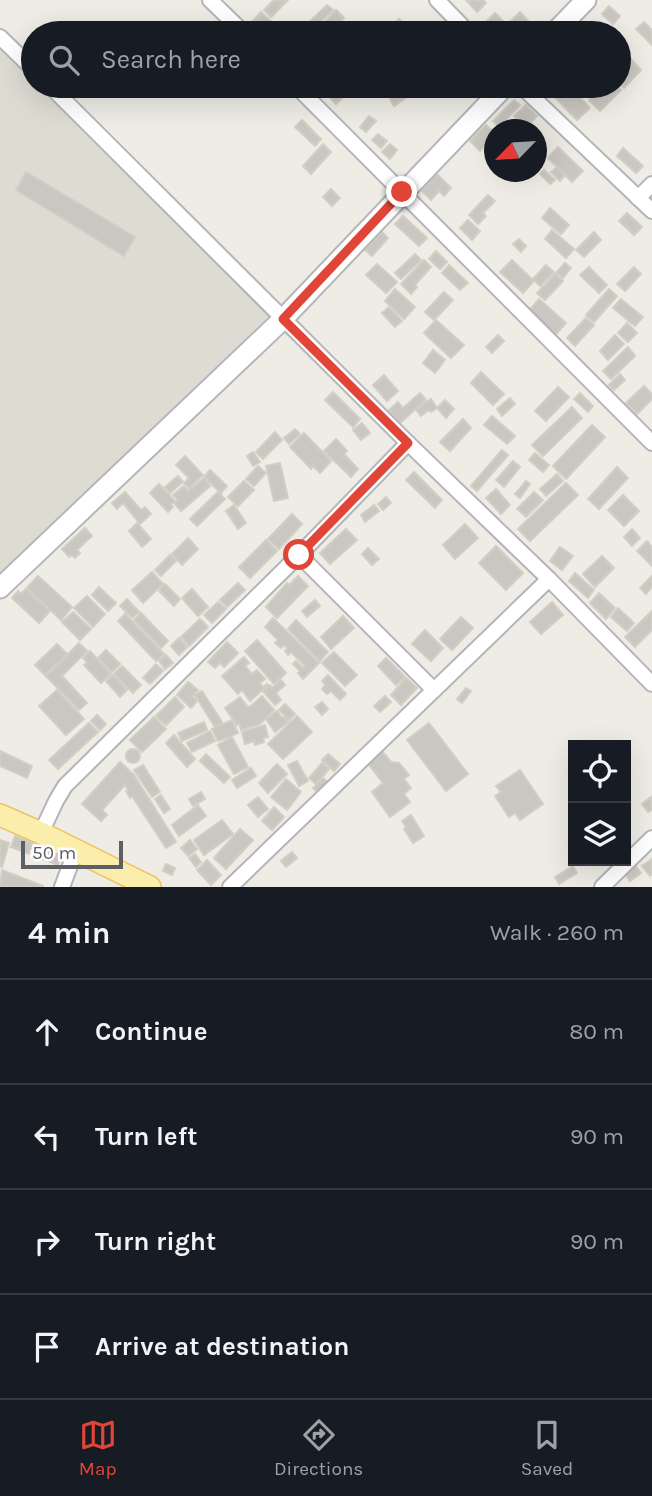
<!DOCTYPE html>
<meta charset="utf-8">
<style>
:root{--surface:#171b24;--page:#242831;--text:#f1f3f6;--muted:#9ea1a6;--line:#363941;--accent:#e14538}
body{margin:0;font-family:Karla,sans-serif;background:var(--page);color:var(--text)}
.controls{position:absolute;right:21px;bottom:21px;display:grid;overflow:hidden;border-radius:0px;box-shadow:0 7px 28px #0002}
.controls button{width:63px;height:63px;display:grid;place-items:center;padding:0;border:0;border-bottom:2px solid var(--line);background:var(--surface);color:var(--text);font:35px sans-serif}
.compass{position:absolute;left:484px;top:119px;width:63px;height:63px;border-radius:50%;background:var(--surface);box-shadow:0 7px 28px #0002;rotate:245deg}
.scale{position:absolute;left:21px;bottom:18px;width:102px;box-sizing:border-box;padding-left:7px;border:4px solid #5c6064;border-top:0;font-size:19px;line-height:24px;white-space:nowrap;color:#5c6064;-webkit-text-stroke:5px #fff;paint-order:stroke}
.stop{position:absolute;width:21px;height:21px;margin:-16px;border:5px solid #e14538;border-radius:50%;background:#fff}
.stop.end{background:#e14538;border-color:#fff;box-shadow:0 2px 7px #0008}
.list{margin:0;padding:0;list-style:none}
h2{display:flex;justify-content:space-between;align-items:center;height:91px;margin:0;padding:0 28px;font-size:30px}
h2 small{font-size:23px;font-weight:400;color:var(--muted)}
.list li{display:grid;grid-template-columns:46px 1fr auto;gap:21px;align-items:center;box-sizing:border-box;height:105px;padding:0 28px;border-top:2px solid var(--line)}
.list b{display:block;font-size:26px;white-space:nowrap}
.list em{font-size:23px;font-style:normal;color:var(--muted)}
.icon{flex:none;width:38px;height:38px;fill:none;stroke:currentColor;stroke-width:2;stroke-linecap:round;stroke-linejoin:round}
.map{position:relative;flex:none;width:652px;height:887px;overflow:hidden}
.search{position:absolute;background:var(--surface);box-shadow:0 7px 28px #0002;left:21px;right:21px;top:21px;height:77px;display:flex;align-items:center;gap:18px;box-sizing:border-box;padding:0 24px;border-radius:38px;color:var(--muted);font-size:26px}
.sheet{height:511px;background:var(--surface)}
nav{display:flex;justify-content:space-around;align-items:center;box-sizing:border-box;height:98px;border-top:2px solid var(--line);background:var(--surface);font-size:19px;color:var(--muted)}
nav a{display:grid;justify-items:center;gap:4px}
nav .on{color:var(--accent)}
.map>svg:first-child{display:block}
</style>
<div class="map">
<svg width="652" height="887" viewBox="0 0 652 887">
<rect width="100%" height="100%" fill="#eeece5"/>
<path fill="#dedbd3" d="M0,46L33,79V86H40L271,318L0,577Z"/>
<g fill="#cac7c2" stroke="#d3cec3" stroke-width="2">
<path d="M274,0H288L271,17L264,10Z"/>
<path d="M466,0H483L486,3L477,12Z"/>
<path d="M327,5L333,10L308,33H306L302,29Z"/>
<path d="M609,6L620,16L613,24L602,14Z"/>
<path d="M336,10L344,18L328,33H317L315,32Z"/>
<path d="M261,12L284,33H266L253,21Z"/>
<path d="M520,12L530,23L519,33H497L486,22L495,13L507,25Z"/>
<path d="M399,19L407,27L400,33H384Z"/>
<path d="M592,22L599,30L595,33H581Z"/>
<path d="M644,22L652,30V45L636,29Z"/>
<path d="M631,59L641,70L624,88L619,83V72Z"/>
<path d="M333,86H355L336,104L326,93Z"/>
<path d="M408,86L413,93L394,106L390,99Z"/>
<path d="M551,86H569L590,108L577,120L547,89Z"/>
<path d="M603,86H617L621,90L600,111L589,100Z"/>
<path d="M514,100L520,105L499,127L493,121Z"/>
<path d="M526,105L537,116L526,127L514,116Z"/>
<path d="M369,116L376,121L366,132L360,127Z"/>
<path d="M302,120L321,139L315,146L295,127Z"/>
<path d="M486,125L494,133V135L480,151L470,141Z"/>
<path d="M378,134L387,141L381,148L372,140Z"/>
<path d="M323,144L331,152L311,174L303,166Z"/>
<path d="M390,144L397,150L390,159L382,152Z"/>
<path d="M558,147L583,171L572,182L548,158Z"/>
<path d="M623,148L643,166L636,173L617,156Z"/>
<path d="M557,167L565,175L560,181L551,172Z"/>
<path d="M544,170L555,180L550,184L540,174Z"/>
<path d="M26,172L135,237L124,256L16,190Z"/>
<path d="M437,174L451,188L444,196L439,191L431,200L421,190Z"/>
<path d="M331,189L340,198L332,206L323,197Z"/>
<path d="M488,195L495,201L483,213L486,216L478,224L469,215Z"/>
<path d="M550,208L569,225L561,234L542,218Z"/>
<path d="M627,213L642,227L634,235L619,221Z"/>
<path d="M403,216L427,238L419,246L395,224Z"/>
<path d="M468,220L480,231L472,240L460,228Z"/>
<path d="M552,230L574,249L566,258L545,239Z"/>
<path d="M382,232L388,238L372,256L365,250Z"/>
<path d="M594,232L601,240L584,257L576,250Z"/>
<path d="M519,239L526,246L521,252L513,244Z"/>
<path d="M436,251L447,262L440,269L429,259Z"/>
<path d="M415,254L421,260L401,279L395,273Z"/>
<path d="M424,260L431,267L415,285L417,287L411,294L401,284Z"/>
<path d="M512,260L534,281L523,293L500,272Z"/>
<path d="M565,263L571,268L563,278L556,273Z"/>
<path d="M377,264L397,282L386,293L366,275Z"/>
<path d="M449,265L468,283L460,290L442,273Z"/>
<path d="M546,265L554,272L540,286L533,279Z"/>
<path d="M589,267L607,285L599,293L580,275Z"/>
<path d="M634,267L641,274L625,291L617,284Z"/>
<path d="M555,274L563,281L545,300L537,293Z"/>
<path d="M395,289L415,307L404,319L385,301Z"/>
<path d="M609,289L617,296L594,322L586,315Z"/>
<path d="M444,292L453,300L434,320L425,312Z"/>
<path d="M539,299L566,323L556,334L529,311Z"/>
<path d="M621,299L643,317L635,326L613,308Z"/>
<path d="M389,307L402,321L395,327L382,313Z"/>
<path d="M586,318L594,325L575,346L567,338Z"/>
<path d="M436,320L464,345L451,358L424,333Z"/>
<path d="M627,323L637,333L628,342L618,333Z"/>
<path d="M498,335L504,341L492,353L486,347Z"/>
<path d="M615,335L624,344L608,360L600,351Z"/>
<path d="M628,347L635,356L611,379L603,371Z"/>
<path d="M433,350L445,360L435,373L423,363Z"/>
<path d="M481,372L504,394L493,405L471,383Z"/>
<path d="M620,374L625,380L614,390L609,385Z"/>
<path d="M384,375L398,391L387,401L373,385Z"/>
<path d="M644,386L652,394V399L637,414L626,403Z"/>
<path d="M558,387L569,397L546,421L535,411Z"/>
<path d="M333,392L360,419L353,427L325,400Z"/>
<path d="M420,393L426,400L400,423L389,410L398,402L403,408Z"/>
<path d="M580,393L593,406L588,412L574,399Z"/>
<path d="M510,398L515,404L502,416L497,409Z"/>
<path d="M431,399L437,408L431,412L429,410L421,416L416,410Z"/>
<path d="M445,400L454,409L446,418L437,408Z"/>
<path d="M572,407L582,418L543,456L532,445Z"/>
<path d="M492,416L515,436L507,444L484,425Z"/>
<path d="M463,419L471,428L450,451L440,442Z"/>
<path d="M362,423L370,433L361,440L353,430Z"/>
<path d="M592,425L605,437L566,479L553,466Z"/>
<path d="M295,429L300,434L289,444L284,438Z"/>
<path d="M275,432L282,440L263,459L256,452Z"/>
<path d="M304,433L331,461L320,473L313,466L311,469L290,447Z"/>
<path d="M336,439L347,451L344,454L358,469L351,477L324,451Z"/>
<path d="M502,450L508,455L477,491L471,486Z"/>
<path d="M253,452L260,462L253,466L247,456Z"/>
<path d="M535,453L549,465L543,472L529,460Z"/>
<path d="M185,456L203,475L189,488L184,483L189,478L176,465Z"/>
<path d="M513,461L520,467L504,487L496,480Z"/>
<path d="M280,463L288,498L274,501L266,466Z"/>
<path d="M258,466L266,473L254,486L246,479Z"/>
<path d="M617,467L628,478L599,509L588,499Z"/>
<path d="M210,470L227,486L221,493L204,477Z"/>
<path d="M414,472L442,500L435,508L406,480Z"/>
<path d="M557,474L563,481L546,496L540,489Z"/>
<path d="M178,476L183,482L170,493L165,487Z"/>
<path d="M204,478L210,486L181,511L174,503L178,500L173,495L184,486L188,491Z"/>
<path d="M244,481L254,490L238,506L228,497Z"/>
<path d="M526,481L530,484L520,498L515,494Z"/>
<path d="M566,483L578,495L530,541L518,529Z"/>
<path d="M159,484L175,501L171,504L173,507L168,512L150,493Z"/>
<path d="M496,489L510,505L501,514L486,498Z"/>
<path d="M125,492L141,510L145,507L151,514L140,524L123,503L117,509L112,503Z"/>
<path d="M218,492L225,499L197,526L190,519Z"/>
<path d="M534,492L543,500L526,517L517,509Z"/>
<path d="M623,495L639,511L624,526L608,510Z"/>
<path d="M386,497L391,503L383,510L378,504Z"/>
<path d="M234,505L246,523L238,529L226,511Z"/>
<path d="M374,505L379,511L365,522L361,515Z"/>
<path d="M292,514L302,524L279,549L268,539Z"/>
<path d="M137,523L151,539L142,547L129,531Z"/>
<path d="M465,524L478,538L455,559L443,545Z"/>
<path d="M85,528L92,536L77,550L80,553L75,558L72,555L69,557L62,549Z"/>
<path d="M346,529L357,540L330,564L320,553Z"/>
<path d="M632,529L640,538L632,546L624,537Z"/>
<path d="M188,538L198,549L182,565L172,554Z"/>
<path d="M266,540L277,551L250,578L239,567Z"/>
<path d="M647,541L652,547V566L637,551Z"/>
<path d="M496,546L523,573L506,590L479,563Z"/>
<path d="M560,547L573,556L562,570L550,561Z"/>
<path d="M368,548L379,559L372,565L362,554Z"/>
<path d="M170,555L176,561L161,576L155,570Z"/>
<path d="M602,556L614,568L595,587L583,574Z"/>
<path d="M152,572L163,584L143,603L132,590Z"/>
<path d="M575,573L594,590L588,598L569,581Z"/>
<path d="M38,576L72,607L61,620L27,588Z"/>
<path d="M298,576L308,586L277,618L266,607L287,583L289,585Z"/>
<path d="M652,576V587L646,594L640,588Z"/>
<path d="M238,583L245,590L227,607L220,600Z"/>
<path d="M165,584L180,599L174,606L159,591Z"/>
<path d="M99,587L116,603L108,611L92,595Z"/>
<path d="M26,589L50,611L39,623L12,598L18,591L21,594Z"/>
<path d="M192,589L208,607L198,616L182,598Z"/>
<path d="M599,593L615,608L606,619L590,603Z"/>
<path d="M87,596L105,614L93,627L74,608Z"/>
<path d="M127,599L139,612L132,618L120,606Z"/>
<path d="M315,600L320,606L307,617L302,611Z"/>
<path d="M218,602L226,609L212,623L204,615Z"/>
<path d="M552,602L563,615L541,634L530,622Z"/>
<path d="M618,608L634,623L627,631L611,617Z"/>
<path d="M652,611V630L635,647L625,637Z"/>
<path d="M73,612L91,629L80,640L62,622Z"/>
<path d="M141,613L168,641L161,648L134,620Z"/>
<path d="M125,614L164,654L156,661L118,621Z"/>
<path d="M343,616L354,628L331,649L321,637Z"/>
<path d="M461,617L473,628L452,650L440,639Z"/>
<path d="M273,618L319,663L303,679L298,673L300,671L293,664L296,661L303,668L305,666L291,652L288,655L285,651L287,649L284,645L281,648L275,643L278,640L265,627Z"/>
<path d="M200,619L208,627L189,646L181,637Z"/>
<path d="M296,620L328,652L320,661L288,629Z"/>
<path d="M425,630L443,648L431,661L412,644Z"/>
<path d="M179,638L187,647L179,655L171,646Z"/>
<path d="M257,640L286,673L274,684L245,651Z"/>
<path d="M227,642L238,653L224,667L220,663L215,668L208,662Z"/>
<path d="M79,643L87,651L62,676L87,703L79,710L46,676Z"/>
<path d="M57,644L67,654L45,675L35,665Z"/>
<path d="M106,650L120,664L112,672L98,658Z"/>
<path d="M90,651L111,674L101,683L84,665L87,662L83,658Z"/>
<path d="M334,652L357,675L345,686L322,663Z"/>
<path d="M166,655L173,663L165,669L159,661Z"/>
<path d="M244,657L249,663L245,666L252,674L257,670L265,679L260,683L263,687L267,684L268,685L250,701L242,690L238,694L222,676Z"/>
<path d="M386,658L405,677L396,685L378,666Z"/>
<path d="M156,664L163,671L150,684L143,678Z"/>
<path d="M122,666L141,685L133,693L114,674Z"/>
<path d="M113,675L127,690L120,697L106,681Z"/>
<path d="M328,675L346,694L340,700L331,691L327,694L322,689L325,685L322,681Z"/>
<path d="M406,678L417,688L401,705L391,695Z"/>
<path d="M281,680L285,685L276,693L281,700L275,705L263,691L270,685L272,688Z"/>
<path d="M188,682L198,690L192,696L197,701L191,708L177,695Z"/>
<path d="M466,688L471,691L462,703L457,699Z"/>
<path d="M57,690L84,719L66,735L39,706Z"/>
<path d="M202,691L222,722L215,727L195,695Z"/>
<path d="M262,696L274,710L260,724L241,730L239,723L237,725L225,708L240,697L248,707L251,706Z"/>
<path d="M385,696L391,702L380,712L374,706Z"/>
<path d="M175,697L184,707L166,725L156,716Z"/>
<path d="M322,702L328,709L322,715L315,707Z"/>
<path d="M285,704L295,714L289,720L279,710Z"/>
<path d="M277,711L282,718L284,717L288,722L275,732L266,719Z"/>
<path d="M97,715L106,724L100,730L91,721Z"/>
<path d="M297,716L312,732L283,759L268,744Z"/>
<path d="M154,717L166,729L142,752L130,740Z"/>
<path d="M232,720L238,733L218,741L212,729Z"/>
<path d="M204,722L207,730L182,741L178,733Z"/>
<path d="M89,723L98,732L58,769L49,760Z"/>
<path d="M429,723L468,774L446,791L407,740Z"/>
<path d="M265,725L268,737L263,738L264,742L255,745L254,741L245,744L242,732Z"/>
<path d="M210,731L215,741L192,752L187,743Z"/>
<path d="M174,735L195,759L187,767L166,743Z"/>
<path d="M232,737L248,767L234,774L218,745Z"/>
<circle cx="133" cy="756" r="7"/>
<path d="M381,750L391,762L399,763L409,775L404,779L411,788L404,794L410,802L390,817L372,792L383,783L366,761Z"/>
<path d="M0,751L32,766L27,778L0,766Z"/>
<path d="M206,754L230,777L224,783L200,761Z"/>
<path d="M328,754L340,764L334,771L322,760Z"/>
<path d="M297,761L308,781L299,786L288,765Z"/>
<path d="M120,762L134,775L176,842L166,848L132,796L130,798L126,791L128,790L125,785L102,810L107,815L101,821L82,804Z"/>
<path d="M322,763L329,769L316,784L309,778Z"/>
<path d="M277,764L287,774L268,793L259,783Z"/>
<path d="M143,765L160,792L152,797L134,770Z"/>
<path d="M251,768L256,776L237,788L232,780Z"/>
<path d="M520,770L543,804L520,820L515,813L509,817L495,796L501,792L496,786Z"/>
<path d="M323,778L329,783L324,789L322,787L317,792L313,788Z"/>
<path d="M286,779L301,792L287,810L271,797Z"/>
<path d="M201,792L205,799L193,806L189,799Z"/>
<path d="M161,795L170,809L164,813L155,799Z"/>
<path d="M258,797L268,809L258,817L248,805Z"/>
<path d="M651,797L652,810L648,812L642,804Z"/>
<path d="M198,805L206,816L179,836L172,825Z"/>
<path d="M274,807L284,817L272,830L262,821Z"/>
<path d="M411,815L424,836L413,843L404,829L406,827L402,821Z"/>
<path d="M222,820L233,834L204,855L194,840Z"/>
<path d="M240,829L253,840L226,869L214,858Z"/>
<path d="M15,836L33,843L29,854L11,847Z"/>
<path d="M0,840L9,843L2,867L0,866Z"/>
<path d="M190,840L197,849L188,856L181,848Z"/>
<path d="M38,846L61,855L58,865L34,856Z"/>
<path d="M292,852L297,858L286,867L281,861Z"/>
<path d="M195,854L201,862L196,867L189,858Z"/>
<path d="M652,859V874L650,876L642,866Z"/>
<path d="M207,860L221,875L211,885L197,870Z"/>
<path d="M166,864L175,868L172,875L163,871Z"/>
<path d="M635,865L641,873L630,881L624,873Z"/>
<path d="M573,866L577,873L559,884L555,877Z"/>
<path d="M2,870L43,886V887H0Z"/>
</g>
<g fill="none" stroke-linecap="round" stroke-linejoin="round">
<g stroke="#b2b5b9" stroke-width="18">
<g id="street">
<path d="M210,0L244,33"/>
<path d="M437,0L469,33"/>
<path d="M0,37L33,69"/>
<path d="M50,86L408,443L549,579L652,684"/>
<path d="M296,86L652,443"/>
<path d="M521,86L652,211"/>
<path d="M638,198L652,184"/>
<path d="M299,555L434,690"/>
<path d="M41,833L56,801L65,786L299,555L408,443"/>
<path d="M62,887L76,850"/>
<path d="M230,887L549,579"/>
<path d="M602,887L652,838"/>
</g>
</g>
<g stroke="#b3b7bb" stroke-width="23">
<g id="secondary">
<path d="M554,33L586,0"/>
<path d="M0,588L283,319L505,86"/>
</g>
</g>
<g stroke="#ebc461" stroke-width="24">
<path id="primary" d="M0,815L41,833L150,887"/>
</g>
<use href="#street" stroke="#fff" stroke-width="14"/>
<use href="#secondary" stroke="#fff" stroke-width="19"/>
<use href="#primary" stroke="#fbeead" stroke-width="21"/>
</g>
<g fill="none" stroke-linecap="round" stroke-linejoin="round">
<path stroke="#e14538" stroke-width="9" d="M299,555L408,443L283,319L402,192"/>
</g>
</svg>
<div class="controls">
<button><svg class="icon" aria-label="locate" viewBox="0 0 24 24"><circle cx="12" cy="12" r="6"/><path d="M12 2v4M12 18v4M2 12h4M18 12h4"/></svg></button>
<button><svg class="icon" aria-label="layers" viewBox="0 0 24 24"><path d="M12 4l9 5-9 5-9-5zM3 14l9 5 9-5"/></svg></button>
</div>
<svg class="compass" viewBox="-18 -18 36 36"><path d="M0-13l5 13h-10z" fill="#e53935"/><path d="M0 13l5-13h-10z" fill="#9ea1a6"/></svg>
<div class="scale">50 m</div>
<div class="stop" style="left:299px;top:555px"></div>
<div class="stop end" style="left:402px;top:192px"></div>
<div class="search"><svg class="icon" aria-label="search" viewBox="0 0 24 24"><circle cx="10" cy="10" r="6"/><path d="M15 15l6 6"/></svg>Search here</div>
</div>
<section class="sheet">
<h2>4 min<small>Walk · 260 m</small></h2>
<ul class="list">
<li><svg class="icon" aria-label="ahead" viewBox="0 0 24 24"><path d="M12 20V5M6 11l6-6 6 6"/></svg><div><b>Continue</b></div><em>80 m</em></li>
<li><svg class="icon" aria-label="left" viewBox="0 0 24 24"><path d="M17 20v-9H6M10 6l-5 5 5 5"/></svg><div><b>Turn left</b></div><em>90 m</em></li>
<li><svg class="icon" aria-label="right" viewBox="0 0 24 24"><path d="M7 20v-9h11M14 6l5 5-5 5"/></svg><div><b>Turn right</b></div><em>90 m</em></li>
<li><svg class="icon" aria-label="arrive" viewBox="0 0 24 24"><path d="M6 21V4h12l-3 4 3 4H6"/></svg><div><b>Arrive at destination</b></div></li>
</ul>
</section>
<nav>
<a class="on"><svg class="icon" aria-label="map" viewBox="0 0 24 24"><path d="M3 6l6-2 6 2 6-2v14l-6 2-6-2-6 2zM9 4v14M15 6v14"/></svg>Map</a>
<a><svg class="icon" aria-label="directions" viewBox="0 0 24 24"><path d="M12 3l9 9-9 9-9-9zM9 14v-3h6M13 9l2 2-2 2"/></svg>Directions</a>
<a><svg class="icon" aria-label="saved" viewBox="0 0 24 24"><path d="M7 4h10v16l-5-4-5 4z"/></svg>Saved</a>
</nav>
